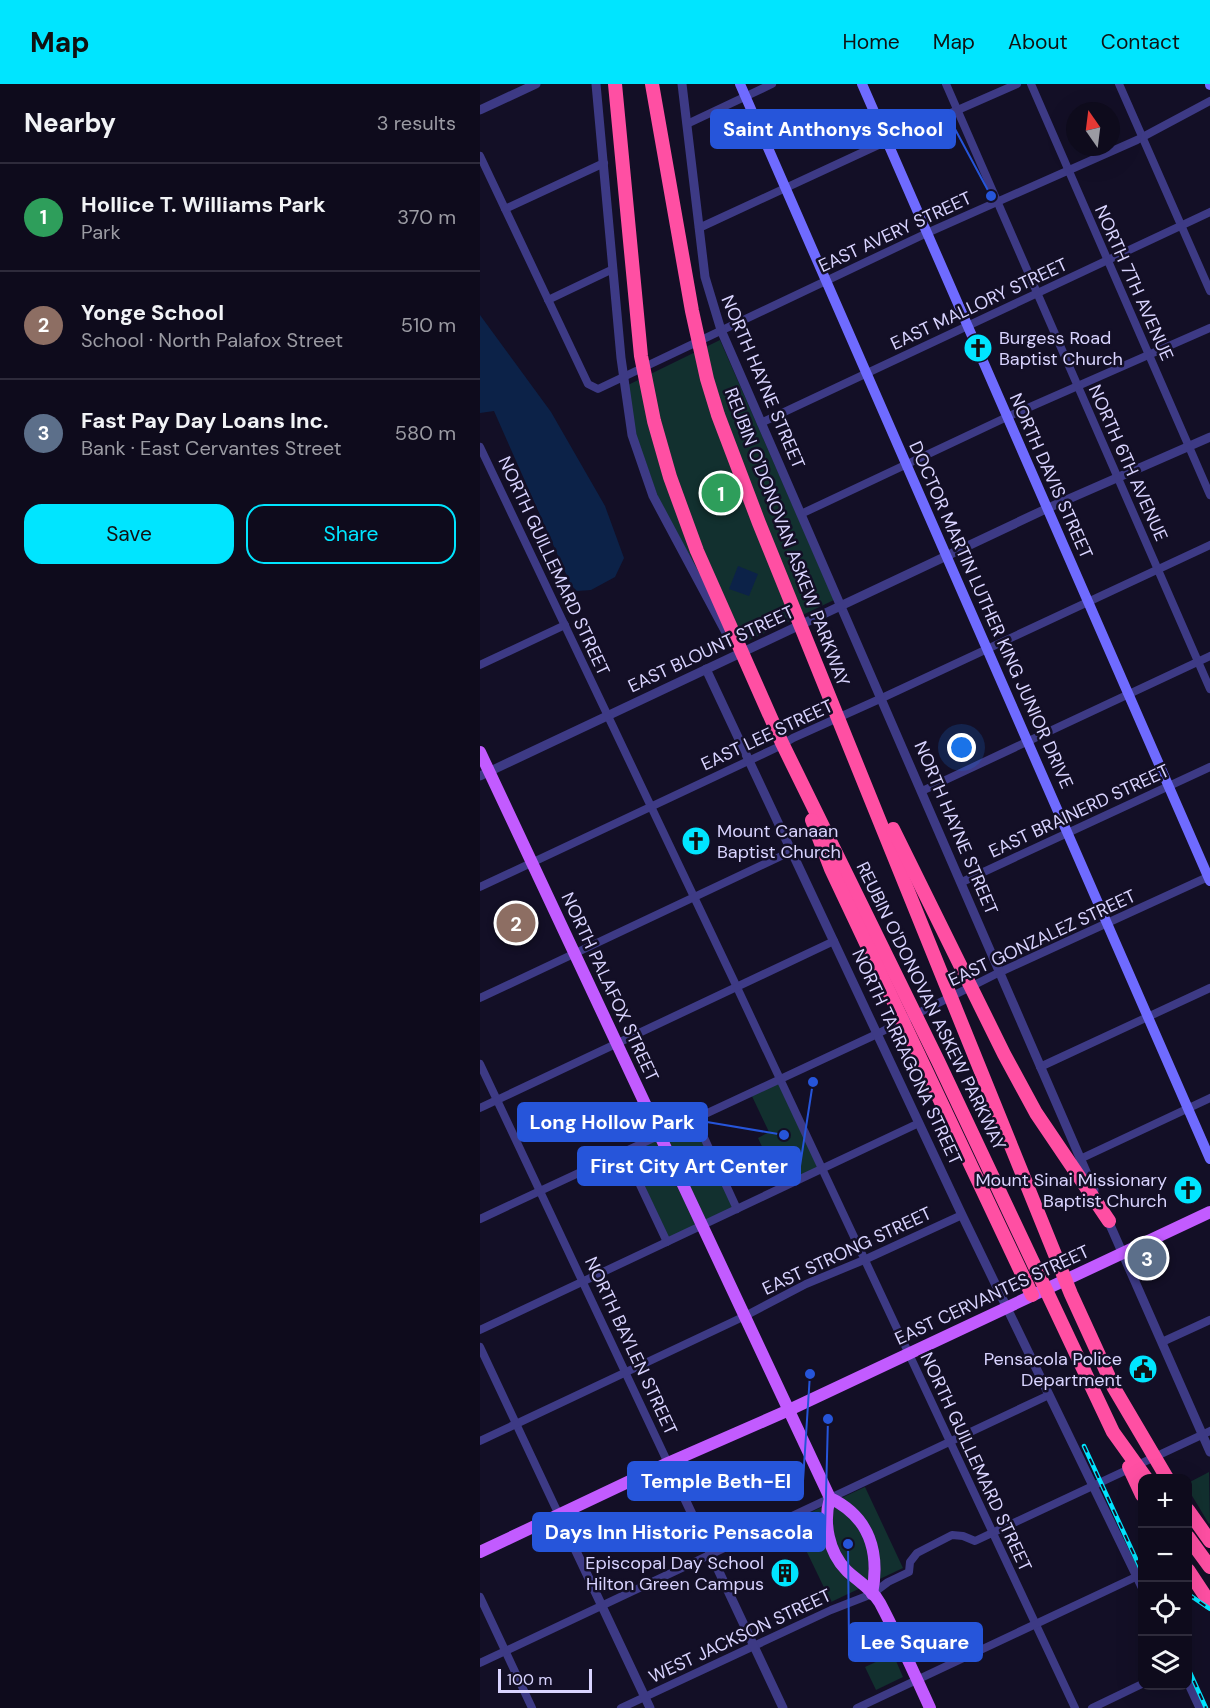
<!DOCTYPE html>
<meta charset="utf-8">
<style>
:root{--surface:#0e0b1c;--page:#1c1929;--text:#f1f3f6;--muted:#9b9ba3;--line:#2e2b3b;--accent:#00e5ff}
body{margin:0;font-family:"DM Sans",sans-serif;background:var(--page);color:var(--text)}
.controls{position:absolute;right:18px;bottom:18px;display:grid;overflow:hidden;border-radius:12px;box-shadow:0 6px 24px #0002}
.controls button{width:54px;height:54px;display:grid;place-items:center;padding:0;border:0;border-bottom:2px solid var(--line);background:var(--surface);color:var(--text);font:30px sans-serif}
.compass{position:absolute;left:586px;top:18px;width:54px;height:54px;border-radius:50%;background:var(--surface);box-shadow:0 6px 24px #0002;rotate:346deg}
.scale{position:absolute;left:18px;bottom:15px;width:94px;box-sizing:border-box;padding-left:6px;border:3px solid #d9d4ff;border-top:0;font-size:16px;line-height:21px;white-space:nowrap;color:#d9d4ff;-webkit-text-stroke:4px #130f26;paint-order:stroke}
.you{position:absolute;left:482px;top:664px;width:21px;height:21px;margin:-15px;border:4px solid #fff;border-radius:50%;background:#1a73e8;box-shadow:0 0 0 9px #1a73e833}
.badge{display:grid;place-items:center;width:39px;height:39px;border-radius:50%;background:var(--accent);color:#fff;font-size:20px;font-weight:700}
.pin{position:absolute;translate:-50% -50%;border:3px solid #fff;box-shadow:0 2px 6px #0006}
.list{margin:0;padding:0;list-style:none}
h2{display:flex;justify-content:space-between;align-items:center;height:78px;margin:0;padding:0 24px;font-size:26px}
h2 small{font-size:20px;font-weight:400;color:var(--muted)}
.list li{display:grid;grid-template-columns:39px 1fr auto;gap:18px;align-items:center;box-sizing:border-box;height:108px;padding:0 24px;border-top:2px solid var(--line)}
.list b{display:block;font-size:22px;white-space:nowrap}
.list p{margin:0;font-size:20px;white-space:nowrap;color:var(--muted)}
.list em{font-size:20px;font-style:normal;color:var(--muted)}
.actions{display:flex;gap:12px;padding:18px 24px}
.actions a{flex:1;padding:14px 0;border:2px solid var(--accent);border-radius:18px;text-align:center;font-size:21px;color:var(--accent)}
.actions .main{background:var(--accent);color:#111}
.icon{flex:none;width:33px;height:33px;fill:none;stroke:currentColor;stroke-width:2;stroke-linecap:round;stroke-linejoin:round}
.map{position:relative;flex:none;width:730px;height:1624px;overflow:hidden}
header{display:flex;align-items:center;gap:36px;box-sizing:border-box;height:84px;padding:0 30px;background:var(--accent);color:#111}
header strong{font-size:28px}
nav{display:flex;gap:33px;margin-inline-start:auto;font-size:21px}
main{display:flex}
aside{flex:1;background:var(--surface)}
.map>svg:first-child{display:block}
</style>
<header>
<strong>Map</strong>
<nav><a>Home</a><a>Map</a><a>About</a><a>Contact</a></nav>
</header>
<main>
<aside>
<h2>Nearby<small>3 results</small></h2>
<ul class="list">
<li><span class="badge" style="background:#2e9e5b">1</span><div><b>Hollice T. Williams Park</b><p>Park</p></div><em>370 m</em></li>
<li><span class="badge" style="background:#8d6e63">2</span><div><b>Yonge School</b><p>School · North Palafox Street</p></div><em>510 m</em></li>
<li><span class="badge" style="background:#5c6f8a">3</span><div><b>Fast Pay Day Loans Inc.</b><p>Bank · East Cervantes Street</p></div><em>580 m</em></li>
</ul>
<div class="actions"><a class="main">Save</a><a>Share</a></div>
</aside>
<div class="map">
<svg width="730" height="1624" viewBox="0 0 730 1624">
<rect width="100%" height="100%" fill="#130f26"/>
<g fill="#12302f">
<path d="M240,256L354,516L255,563L179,416L154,346L148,301Z"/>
<path d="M299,994L342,1085L301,1104L278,1054L289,1048L270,1008Z"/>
<path d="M215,1034L257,1125L187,1158L144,1067Z"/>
<path d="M729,1388L730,1439L729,1440L708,1405V1399Z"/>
<path d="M385,1403L423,1484L351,1518L312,1437Z"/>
<path d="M413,1570L423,1593L396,1606L385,1583Z"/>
</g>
<g fill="#0c2248">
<path d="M0,231L71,328L125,422L144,474L135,493L111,506L97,507L91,501L14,327L0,329Z"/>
<path d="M258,482L278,490L269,512L249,505Z"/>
</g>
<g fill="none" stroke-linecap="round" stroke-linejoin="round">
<g stroke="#3d3a85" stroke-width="8">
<path d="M466,0L730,605"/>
<path d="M551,0L730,411"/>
<path d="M639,0L730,207"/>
<path d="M207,40L292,0"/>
<path d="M0,72L108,300L118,305L447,149L657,56L730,17"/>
<path d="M25,125L124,79"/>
<path d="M219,144L407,57L537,0"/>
<path d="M68,216L133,185"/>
<path d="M281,339L730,128"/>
<path d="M0,363L254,897L595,1624"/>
<path d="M321,430L527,333L730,244"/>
<path d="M0,581L85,541"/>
<path d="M442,707L730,572"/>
<path d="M482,798L730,683"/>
<path d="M0,803L298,663L313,654L402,614L730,461"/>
<path d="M0,914L312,767"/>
<path d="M0,980L188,1379"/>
<path d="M560,983L730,904"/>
<path d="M0,1024L354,857"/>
<path d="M215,1034L257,1125"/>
<path d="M144,1067L187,1158"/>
<path d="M600,1075L730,1014"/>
<path d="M0,1135L397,950L518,889L730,792"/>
<path d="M0,1246L439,1039"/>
<path d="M682,1258L730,1236"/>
<path d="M0,1263L79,1431"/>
<path d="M0,1357L265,1232L326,1200L384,1176L482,1131"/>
<path d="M0,1513L52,1624"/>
<path d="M0,1579L569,1311"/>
<path d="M141,1624L351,1526L392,1510L408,1498L429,1488L430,1478L437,1469L472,1451L483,1452L495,1457L730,1347"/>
<path d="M377,1624L662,1490"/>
<path d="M612,1624L662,1600"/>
</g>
<g stroke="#3d3a85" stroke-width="9">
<path d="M116,0L141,274L152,351L173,412L251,558"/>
<path d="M202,0L225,193L241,246L614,1106"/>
<path d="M0,26L56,0"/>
<path d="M226,585L482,1131L662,1503"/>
<path d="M0,692L568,424L730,353"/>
<path d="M627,1134L730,1368"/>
<path d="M188,1379L303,1624"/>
<path d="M79,1431L170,1624"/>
<path d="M708,1598L720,1624"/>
</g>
<g stroke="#6f6bff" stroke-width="10">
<path d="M260,0L730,1075"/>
<path d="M382,0L730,797"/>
<path d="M730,0V1"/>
</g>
<g stroke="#c25bff" stroke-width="12">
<path d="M0,668L350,1414C390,1433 400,1469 392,1510"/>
<path d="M350,1414C343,1438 348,1468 367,1487C378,1497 393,1506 400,1519C418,1553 434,1589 450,1624"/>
<path d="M0,1468L188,1379L309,1326L730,1128"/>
</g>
<g stroke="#ff4fa3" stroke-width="14">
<path d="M135,0L161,272L174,337L190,393L217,467L302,659L458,977L633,1348L666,1394"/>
<path d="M172,0L212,227L227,295L238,331L279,439L591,1210L634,1304L687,1394"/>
<path d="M332,736L351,785L552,1211"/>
<path d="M413,745L524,970L556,1029L629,1137"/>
<path d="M649,1383L662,1411"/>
<path d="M708,1426L730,1457"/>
<path d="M708,1453L730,1483"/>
<path d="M708,1486L730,1519"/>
</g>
<g stroke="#00e5ff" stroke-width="4.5">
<g id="rail">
<path d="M604,1362L662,1488"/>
<path d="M708,1510L730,1525"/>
<path d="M708,1584L726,1624"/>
</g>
</g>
<use href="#rail" stroke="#130f26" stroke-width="2" stroke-dasharray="7" stroke-linecap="butt"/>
</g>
<defs>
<g id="church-disc" transform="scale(1.5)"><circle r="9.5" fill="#00e5ff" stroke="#130f26"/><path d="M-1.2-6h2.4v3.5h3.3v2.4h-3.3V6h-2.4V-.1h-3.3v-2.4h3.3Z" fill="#111"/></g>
<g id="civic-disc" transform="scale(1.5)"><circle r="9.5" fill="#00e5ff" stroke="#130f26"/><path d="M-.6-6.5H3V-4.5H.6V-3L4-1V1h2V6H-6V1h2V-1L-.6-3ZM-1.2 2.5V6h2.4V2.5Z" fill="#111"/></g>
<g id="building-disc" transform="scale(1.5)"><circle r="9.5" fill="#00e5ff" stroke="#130f26"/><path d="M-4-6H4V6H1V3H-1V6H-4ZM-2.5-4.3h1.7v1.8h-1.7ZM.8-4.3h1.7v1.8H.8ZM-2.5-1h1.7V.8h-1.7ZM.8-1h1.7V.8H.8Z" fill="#111"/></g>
</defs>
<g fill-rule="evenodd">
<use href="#church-disc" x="498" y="264"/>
<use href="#church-disc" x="216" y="757"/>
<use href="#church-disc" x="708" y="1106"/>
<use href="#civic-disc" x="663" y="1285"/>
<use href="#building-disc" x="305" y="1489"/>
</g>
<g text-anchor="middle" stroke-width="5" stroke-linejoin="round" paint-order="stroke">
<g font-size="18" fill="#d9d4ff" stroke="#130f26">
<text transform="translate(415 148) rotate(-25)" y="6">EAST AVERY STREET</text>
<text transform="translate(654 199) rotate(66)" y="6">NORTH 7TH AVENUE</text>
<text transform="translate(499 220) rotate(-25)" y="6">EAST MALLORY STREET</text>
<text transform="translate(283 298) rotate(67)" y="6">NORTH HAYNE STREET</text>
<text transform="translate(648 379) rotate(66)" y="6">NORTH 6TH AVENUE</text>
<text transform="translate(571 392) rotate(66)" y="6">NORTH DAVIS STREET</text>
<text transform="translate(307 453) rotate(69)" y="6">REUBIN O'DONOVAN ASKEW PARKWAY</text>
<text transform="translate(74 482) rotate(65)" y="6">NORTH GUILLEMARD STREET</text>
<text transform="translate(511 531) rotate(66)" y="6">DOCTOR MARTIN LUTHER KING JUNIOR DRIVE</text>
<text transform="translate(231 565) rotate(-25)" y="6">EAST BLOUNT STREET</text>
<text transform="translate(287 651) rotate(-25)" y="6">EAST LEE STREET</text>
<text transform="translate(599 727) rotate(-25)" y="6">EAST BRAINERD STREET</text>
<text transform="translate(476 744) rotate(67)" y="6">NORTH HAYNE STREET</text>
<text transform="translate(562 854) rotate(-25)" y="6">EAST GONZALEZ STREET</text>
<text transform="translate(130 903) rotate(65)" y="6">NORTH PALAFOX STREET</text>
<text transform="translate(451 922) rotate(64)" y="6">REUBIN O'DONOVAN ASKEW PARKWAY</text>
<text transform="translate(427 973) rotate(65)" y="6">NORTH TARRAGONA STREET</text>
<text transform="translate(367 1167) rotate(-25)" y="6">EAST STRONG STREET</text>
<text transform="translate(512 1211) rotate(-25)" y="6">EAST CERVANTES STREET</text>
<text transform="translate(151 1262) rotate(65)" y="6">NORTH BAYLEN STREET</text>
<text transform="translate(496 1378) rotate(65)" y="6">NORTH GUILLEMARD STREET</text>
<text transform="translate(260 1552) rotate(-25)" y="6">WEST JACKSON STREET</text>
</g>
<g font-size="18" fill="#d9d4ff" stroke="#130f26" text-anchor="end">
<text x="519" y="260" text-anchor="start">Burgess Road<tspan x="519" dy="21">Baptist Church</tspan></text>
<text x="237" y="753" text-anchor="start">Mount Canaan<tspan x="237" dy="21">Baptist Church</tspan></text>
<text x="687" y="1102">Mount Sinai Missionary<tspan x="687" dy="21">Baptist Church</tspan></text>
<text x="642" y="1281">Pensacola Police<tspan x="642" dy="21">Department</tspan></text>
<text x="284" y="1485">Episcopal Day School<tspan x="284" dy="21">Hilton Green Campus</tspan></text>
</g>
</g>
<path fill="none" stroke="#2655da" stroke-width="2" d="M511 112L475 45M304 1051L227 1038M333 998L320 1082M330 1290L323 1397M348 1335L345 1448M368 1460L369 1558"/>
<g fill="#2655da" stroke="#130f26" stroke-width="2">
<circle cx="511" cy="112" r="6"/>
<circle cx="304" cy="1051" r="6"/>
<circle cx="333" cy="998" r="6"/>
<circle cx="330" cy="1290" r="6"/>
<circle cx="348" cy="1335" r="6"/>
<circle cx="368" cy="1460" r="6"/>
</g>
<g fill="#2655da" stroke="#2655da" stroke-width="2">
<rect x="231" y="26" width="244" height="38" rx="6"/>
<rect x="38" y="1019" width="189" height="38" rx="6"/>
<rect x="98" y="1063" width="222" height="38" rx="6"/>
<rect x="148" y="1378" width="175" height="38" rx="6"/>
<rect x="53" y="1429" width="292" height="38" rx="6"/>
<rect x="369" y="1539" width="133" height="38" rx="6"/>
</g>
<g font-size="20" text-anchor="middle" font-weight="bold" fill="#fff">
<text x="353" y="52">Saint Anthonys School</text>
<text x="132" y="1045">Long Hollow Park</text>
<text x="209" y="1089">First City Art Center</text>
<text x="236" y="1404">Temple Beth-El</text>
<text x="199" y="1455">Days Inn Historic Pensacola</text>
<text x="435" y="1565">Lee Square</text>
</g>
</svg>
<div class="controls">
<button>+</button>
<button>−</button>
<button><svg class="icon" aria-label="locate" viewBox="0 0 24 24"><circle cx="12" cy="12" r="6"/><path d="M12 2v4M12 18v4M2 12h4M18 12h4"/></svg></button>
<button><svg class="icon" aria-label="layers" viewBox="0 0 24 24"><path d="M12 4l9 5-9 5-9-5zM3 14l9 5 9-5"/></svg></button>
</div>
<svg class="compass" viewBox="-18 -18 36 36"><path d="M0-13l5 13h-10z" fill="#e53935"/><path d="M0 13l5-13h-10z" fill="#9b9ba3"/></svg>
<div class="scale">100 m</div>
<div class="you"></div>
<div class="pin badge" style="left:241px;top:409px;background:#2e9e5b">1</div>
<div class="pin badge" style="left:36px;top:839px;background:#8d6e63">2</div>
<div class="pin badge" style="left:667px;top:1174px;background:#5c6f8a">3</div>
</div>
</main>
